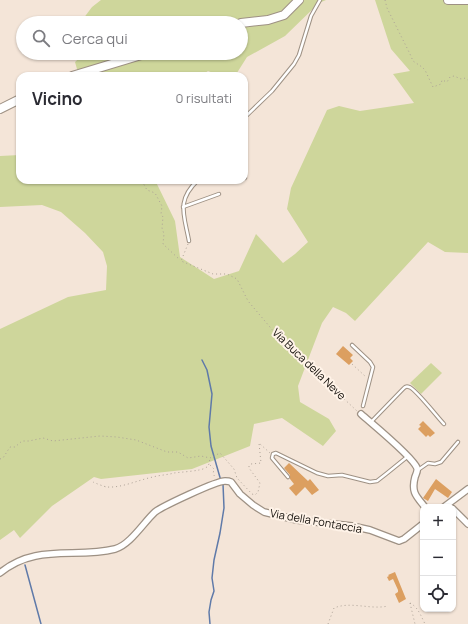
<!DOCTYPE html>
<html lang="it">
<meta charset="utf-8">
<style>
:root{--surface:#fff;--page:#f2f2f3;--text:#2b2b33;--muted:#7c7c81;--line:#e1e1e2}
body{margin:0;font-family:Manrope,sans-serif;background:var(--page);color:var(--text)}
.controls{position:absolute;right:12px;bottom:12px;display:grid;overflow:hidden;border-radius:8px;box-shadow:0 1px 3px #0004}
.controls button{width:36px;height:36px;display:grid;place-items:center;padding:0;border:0;border-bottom:1px solid var(--line);background:var(--surface);color:var(--text);font:20px sans-serif}
.list{margin:0;padding:0;list-style:none}
h2{display:flex;justify-content:space-between;align-items:center;height:52px;margin:0;padding:0 16px;font-size:17px}
h2 small{font-size:13px;font-weight:400;color:var(--muted)}
.icon{flex:none;width:22px;height:22px;fill:none;stroke:currentColor;stroke-width:2;stroke-linecap:round;stroke-linejoin:round}
.map{position:relative;flex:none;width:468px;height:624px;overflow:hidden}
.search{position:absolute;background:var(--surface);box-shadow:0 1px 3px #0004;left:16px;top:16px;width:232px;height:44px;display:flex;align-items:center;gap:10px;box-sizing:border-box;padding:0 14px;border-radius:22px;color:var(--muted);font-size:15px}
.panel{position:absolute;background:var(--surface);box-shadow:0 1px 3px #0004;left:16px;top:72px;width:232px;height:112px;border-radius:12px}
.map>svg:first-child{display:block}
</style>
<div class="map">
<svg width="468" height="624" viewBox="0 0 468 624">
<rect width="100%" height="100%" fill="#f4e5d8"/>
<g fill="#ced69b">
<path d="M101,0H326L319,3L285,36L247,57L235,76H221L208,71L202,75V76H79L75,62L85,53H241V23H80L92,7Z"/>
<path d="M375,0H468V253L445,252L428,242L355,321L346,313L333,307L322,323L298,386L300,402L329,419L336,431L323,446L282,418L254,424L250,446L192,469L101,479L94,477L52,506L20,538L14,530L0,540V329L68,297L106,290L107,266L103,252L85,233L61,212L42,205L0,207V156L20,155V180H155L175,221L180,257L214,279L239,271L256,234L283,263L295,254L308,242L287,209L291,188L327,110L339,106L360,111L414,103L393,74L410,71L391,49Z"/>
<path d="M431,363L442,373L421,394L410,383Z"/>
</g>
<g fill="none" stroke-linecap="round" stroke-linejoin="round">
<g stroke="#5f7aa9" stroke-width="1.5">
<path d="M202,360L207,370L212,394L209,427L211,446L221,481"/>
<path d="M25,565L41,624"/>
<path d="M210,624L209,612L211,600L214,591L212,578L214,560L220,533L224,508L223,484"/>
</g>
</g>
<g fill="#dc9f60">
<path d="M343,346L353,355L350,358L353,361L349,365L336,354Z"/>
<path d="M423,421L435,433L430,437L428,435L426,437L418,429L421,426L419,425Z"/>
<path d="M289,463L308,481L310,479L319,490L312,495L305,487L296,496L289,488L294,484L290,479V475L284,468Z"/>
<path d="M436,479L452,492L448,498L435,489L428,501L423,498Z"/>
<path d="M395,572L406,599L399,603L395,594L398,592V590L393,579L389,581L387,577L389,576L388,575Z"/>
</g>
<g fill="none" stroke-linecap="round" stroke-linejoin="round">
<g stroke="#9e9184" stroke-width="4.5">
<g id="lane">
<path d="M244,118L272,91L294,64L299,55L311,16L320,0"/>
<path d="M244,177L245,178"/>
<path d="M183,207L219,194"/>
<path d="M189,241C184,214 176,201 198,180"/>
<path d="M352,345L370,362L373,367L363,406"/>
<path d="M371,422L403,389C405,387 406,386 409,387C415,388 438,418 444,424"/>
<path d="M418,470L428,463L435,464L441,462L458,442"/>
<path d="M288,477L272,458L273,454L276,453L317,473L328,476L342,475L370,482L377,481L386,474L407,457"/>
</g>
</g>
<g stroke="#9e9184" stroke-width="8">
<g id="street">
<path d="M361,414C371,423 413,457 417,468C418,471 416,474 415,477C411,492 416,496 425,507"/>
<path d="M444,507L468,489"/>
<path d="M453,509L468,524"/>
<path d="M0,573C36,543 75,559 115,549C130,545 144,522 155,512C163,506 216,481 225,481C227,481 229,481 231,482L240,494L253,505L264,512L297,520L352,526L370,530L399,541L404,539L423,524"/>
</g>
</g>
<g stroke="#9e9184" stroke-width="10">
<g id="secondary">
<path d="M448,0H468"/>
<path d="M241,23L268,20L284,15L299,0"/>
<path d="M72,76L148,53"/>
<path d="M0,109L20,99"/>
</g>
</g>
<g stroke="#ada297" stroke-width="1" stroke-dasharray="1 3" stroke-linecap="butt">
<path d="M385,0L387,8L410,54L413,61L422,67L425,70L433,87L441,84L442,80L447,82L450,77L454,76L461,79L464,78L468,80"/>
<path d="M142,181L147,190L155,193L162,206L161,214L163,217L162,228L164,234L163,244L180,260"/>
<path d="M188,244L181,261L213,274H227L237,279L248,301L275,333L296,354L357,411"/>
<path d="M352,364L366,377"/>
<path d="M0,459L3,458L10,447H15L22,441H29L43,438L53,441L100,436L117,437L136,440L167,452H178L188,458L201,456L210,458L220,453L234,469L237,478L252,494L255,495L258,492L260,483L249,468V466L251,464L261,463L259,443L270,453"/>
<path d="M210,465L214,469L213,474L216,478"/>
<path d="M93,482C95,483 105,487 107,487C122,488 138,480 153,477C160,475 167,475 174,473C181,472 201,471 205,468C210,466 209,462 210,458"/>
<path d="M410,603C418,607 421,616 425,624"/>
<path d="M410,603L415,624"/>
<path d="M328,624L334,608C351,601 370,610 388,606"/>
</g>
<use href="#lane" stroke="#fff" stroke-width="2.5"/>
<use href="#street" stroke="#fff" stroke-width="5.5"/>
<use href="#secondary" stroke="#fff" stroke-width="8"/>
</g>
<g text-anchor="middle" stroke-width="4" stroke-linejoin="round" paint-order="stroke">
<g font-size="11" fill="#120e09" stroke="#fff3e8">
<text transform="translate(309 364) rotate(44)" y="4">Via Buca della Neve</text>
<text transform="translate(316 521) rotate(10)" y="4">Via della Fontaccia</text>
</g>
</g>
</svg>
<div class="controls">
<button>+</button>
<button>−</button>
<button><svg class="icon" aria-label="locate" viewBox="0 0 24 24"><circle cx="12" cy="12" r="6"/><path d="M12 2v4M12 18v4M2 12h4M18 12h4"/></svg></button>
</div>
<div class="search"><svg class="icon" aria-label="search" viewBox="0 0 24 24"><circle cx="10" cy="10" r="6"/><path d="M15 15l6 6"/></svg>Cerca qui</div>
<section class="panel">
<h2>Vicino<small>0 risultati</small></h2>
<ul class="list">
</ul>
</section>
</div>
